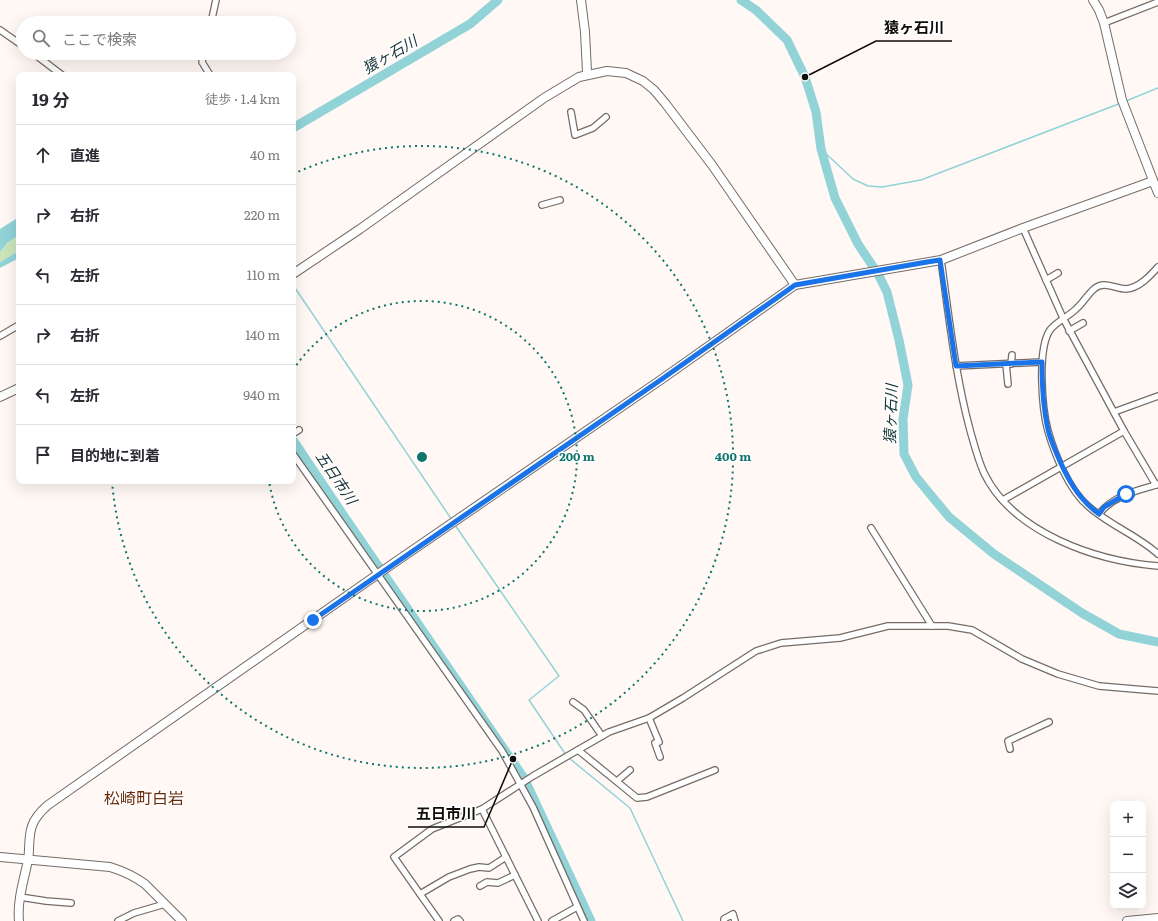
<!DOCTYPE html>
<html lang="ja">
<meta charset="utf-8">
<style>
:root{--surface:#fff;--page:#f7f7f7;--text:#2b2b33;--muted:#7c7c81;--line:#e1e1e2}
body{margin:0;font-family:Literata,"Noto Sans JP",serif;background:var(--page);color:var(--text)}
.controls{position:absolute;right:12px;bottom:12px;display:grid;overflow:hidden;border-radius:8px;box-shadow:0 4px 16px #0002}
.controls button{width:36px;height:36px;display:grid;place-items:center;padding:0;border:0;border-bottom:1px solid var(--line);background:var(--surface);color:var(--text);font:20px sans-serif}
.stop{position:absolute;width:12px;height:12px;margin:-9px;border:3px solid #1a73e8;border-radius:50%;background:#fff}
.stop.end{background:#1a73e8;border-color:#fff;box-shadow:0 1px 4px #0008}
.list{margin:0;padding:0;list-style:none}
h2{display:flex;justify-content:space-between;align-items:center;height:52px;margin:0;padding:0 16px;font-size:17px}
h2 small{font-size:13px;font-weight:400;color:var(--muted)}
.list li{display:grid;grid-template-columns:26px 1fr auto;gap:12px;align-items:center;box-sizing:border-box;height:60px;padding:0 16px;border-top:1px solid var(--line)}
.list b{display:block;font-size:15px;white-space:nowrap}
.list em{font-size:13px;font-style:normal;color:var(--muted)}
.icon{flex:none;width:22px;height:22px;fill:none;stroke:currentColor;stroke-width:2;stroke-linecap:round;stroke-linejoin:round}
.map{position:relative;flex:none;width:1158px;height:921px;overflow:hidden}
.search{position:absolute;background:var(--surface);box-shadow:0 4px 16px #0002;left:16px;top:16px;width:280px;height:44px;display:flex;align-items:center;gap:10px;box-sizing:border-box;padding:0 14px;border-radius:22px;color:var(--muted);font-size:15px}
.panel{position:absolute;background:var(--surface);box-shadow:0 4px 16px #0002;left:16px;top:72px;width:280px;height:412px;border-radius:8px}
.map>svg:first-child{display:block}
</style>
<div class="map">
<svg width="1158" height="921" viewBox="0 0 1158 921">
<rect width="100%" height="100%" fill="#fff8f5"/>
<path fill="#cbe5bb" d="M19,235V251L0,262V252L7,243Z"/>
<g fill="#92d3d8">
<path d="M19,217V235L7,243L0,252V229Z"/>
<path d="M19,251V258L0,268V262Z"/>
</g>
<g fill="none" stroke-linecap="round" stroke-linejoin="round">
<g stroke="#92d3d8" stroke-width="1.5">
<path d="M1126,101L1158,88"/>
<path d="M821,149L853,179L868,186L882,187L921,180L1121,103"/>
<path d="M293,285L452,520"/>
<path d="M455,525L559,676L529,700L566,755"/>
<path d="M569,758L630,808L683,921"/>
</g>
<g stroke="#92d3d8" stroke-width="9">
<path d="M741,0L756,10L787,40L805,77L816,112L821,149L835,198L858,244L878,274L887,292L899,340L908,385L903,419L904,454L916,477L949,517L994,554L1082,613L1119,634L1158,642"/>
<path d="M293,128L470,24L498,0"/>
<path d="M293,440L346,519L524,778L591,921"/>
</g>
<g stroke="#756c67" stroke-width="8">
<g id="street">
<path d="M211,23L216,0"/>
<path d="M1104,23L1158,2"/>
<path d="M0,30L23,46"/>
<path d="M33,53L62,75"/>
<path d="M204,53L202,62L210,75"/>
<path d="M571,112L575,135L593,128L606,117"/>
<path d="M542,205L560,200"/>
<path d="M1023,228L1063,318L1124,431L1156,485L1158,484"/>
<path d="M941,260C949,317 955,374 970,430C974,444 978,460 984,473C1013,533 1096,561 1158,566"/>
<path d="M1158,267C1150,276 1139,288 1126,289C1115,289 1104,280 1094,289C1087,295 1083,303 1076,309C1068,317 1057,321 1050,330C1037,349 1042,409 1048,431C1055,455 1069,490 1088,506C1109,525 1137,535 1158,554"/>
<path d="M1046,280L1058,273"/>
<path d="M1069,331L1083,323"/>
<path d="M0,336L19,325"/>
<path d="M1006,364L1008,384"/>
<path d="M1011,364L1012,355"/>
<path d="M956,366L1042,362"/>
<path d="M1114,412L1158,396"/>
<path d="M296,432L299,430"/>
<path d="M293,454L502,751L533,807L584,921"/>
<path d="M1003,500L1124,431"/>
<path d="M1099,514C1113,496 1135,491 1156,485"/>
<path d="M871,528L932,626"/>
<path d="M573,702L584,710L602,736"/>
<path d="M649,718L659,742L655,743L660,757"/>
<path d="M1010,749L1008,741L1049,722"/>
<path d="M578,750L637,798L647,797L715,770"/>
<path d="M617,781L630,770"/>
<path d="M482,809L538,921"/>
<path d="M480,886L487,882L498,883L515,875"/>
<path d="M420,894L449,877L470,869L479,867L489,868L506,857"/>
<path d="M20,897L46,901L71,903"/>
<path d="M118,921L134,913L165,904"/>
<path d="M439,921L394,857L432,829L482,809L533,776L609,732L649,718L683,698L756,651L781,643L840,638L888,626H948L972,630L1022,659L1058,674L1099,686L1158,691"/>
<path d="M454,921L458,919L460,921"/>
<path d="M552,921L577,907"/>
<path d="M724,921V919L733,914L735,921"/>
</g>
</g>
<g stroke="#756c67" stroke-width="10">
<g id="secondary">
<path d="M581,0L585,32L587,72L589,74"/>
<path d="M1093,0L1099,10L1104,23L1122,100L1158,193"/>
<path d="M293,274L360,229L544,98L579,77L607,71L626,73L643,81L654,90L665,103L712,165L795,285"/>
<path d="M0,397L19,388"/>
<path d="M0,857L110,867C123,871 134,876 145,884L182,921"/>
<path d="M19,921C17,900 24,880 28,860C30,849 28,837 32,826C35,817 41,811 48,805L388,567L662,379L795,285L941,260L1023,228L1153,181"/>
<path d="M1127,921L1158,918"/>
</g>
</g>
<use href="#street" stroke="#fff" stroke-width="5.5"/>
<use href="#secondary" stroke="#fff" stroke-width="8"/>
</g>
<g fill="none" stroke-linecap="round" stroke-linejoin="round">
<path stroke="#1a73e8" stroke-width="5" d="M313,620L662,379L795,285L927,262L940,260L956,366L1042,362C1042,384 1043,407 1048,429C1049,436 1053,444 1056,452C1066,476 1077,498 1099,514L1104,507L1126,494"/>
</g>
<g fill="none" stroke="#0f766e" stroke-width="2" stroke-dasharray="2 4">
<path d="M293 370A155 155 0 1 1 269 481"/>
<path d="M293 174A311 311 0 1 1 112 481"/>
</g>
<g text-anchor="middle" stroke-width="3" stroke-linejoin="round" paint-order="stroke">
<g font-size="15" font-style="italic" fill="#153538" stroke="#fff">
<text transform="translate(390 55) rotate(-30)" y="5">猿ヶ石川</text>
<text transform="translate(891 414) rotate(-88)" y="5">猿ヶ石川</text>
<text transform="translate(336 478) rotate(56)" y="5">五日市川</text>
</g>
<g font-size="16" fill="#6b2c0b" stroke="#fff">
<text x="144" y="804">松崎町白岩</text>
</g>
</g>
<circle cx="422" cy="457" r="6" fill="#0f766e" stroke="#fff" stroke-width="2"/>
<g font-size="12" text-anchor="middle" font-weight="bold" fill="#0f766e" stroke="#fff" stroke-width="3" stroke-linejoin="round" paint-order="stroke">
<text x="577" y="461">200 m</text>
<text x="733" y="461">400 m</text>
</g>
<path fill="none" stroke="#0e0b09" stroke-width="1.5" d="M805 77L876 41H952M513 759L484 827H408"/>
<g fill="#0e0b09" stroke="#fff" stroke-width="1.5">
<circle cx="805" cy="77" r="4"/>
<circle cx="513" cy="759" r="4"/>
</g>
<g font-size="15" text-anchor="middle" font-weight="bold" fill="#0e0b09" stroke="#fff" stroke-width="3" stroke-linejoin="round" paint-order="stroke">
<text x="914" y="33">猿ヶ石川</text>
<text x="446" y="819">五日市川</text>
</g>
</svg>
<div class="controls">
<button>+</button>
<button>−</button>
<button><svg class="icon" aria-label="layers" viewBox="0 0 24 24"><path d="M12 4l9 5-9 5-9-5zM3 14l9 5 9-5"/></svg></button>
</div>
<div class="stop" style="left:1126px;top:494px"></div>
<div class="stop end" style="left:313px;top:620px"></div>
<div class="search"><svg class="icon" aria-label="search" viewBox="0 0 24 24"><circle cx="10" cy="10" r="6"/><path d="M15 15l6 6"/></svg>ここで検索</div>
<section class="panel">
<h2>19 分<small>徒歩 · 1.4 km</small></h2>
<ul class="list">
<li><svg class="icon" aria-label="ahead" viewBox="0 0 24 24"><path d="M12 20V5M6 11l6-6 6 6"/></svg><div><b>直進</b></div><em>40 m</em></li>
<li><svg class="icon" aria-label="right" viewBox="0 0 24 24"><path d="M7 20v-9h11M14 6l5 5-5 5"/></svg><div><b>右折</b></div><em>220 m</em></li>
<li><svg class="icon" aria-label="left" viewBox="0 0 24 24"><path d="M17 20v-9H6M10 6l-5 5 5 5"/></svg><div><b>左折</b></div><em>110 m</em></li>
<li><svg class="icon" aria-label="right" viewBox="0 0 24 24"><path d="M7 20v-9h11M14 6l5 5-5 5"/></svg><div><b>右折</b></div><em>140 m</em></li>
<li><svg class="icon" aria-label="left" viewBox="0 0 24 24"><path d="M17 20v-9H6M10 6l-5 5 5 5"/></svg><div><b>左折</b></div><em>940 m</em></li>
<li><svg class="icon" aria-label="arrive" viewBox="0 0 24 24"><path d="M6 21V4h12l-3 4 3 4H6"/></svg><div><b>目的地に到着</b></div></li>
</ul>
</section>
</div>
